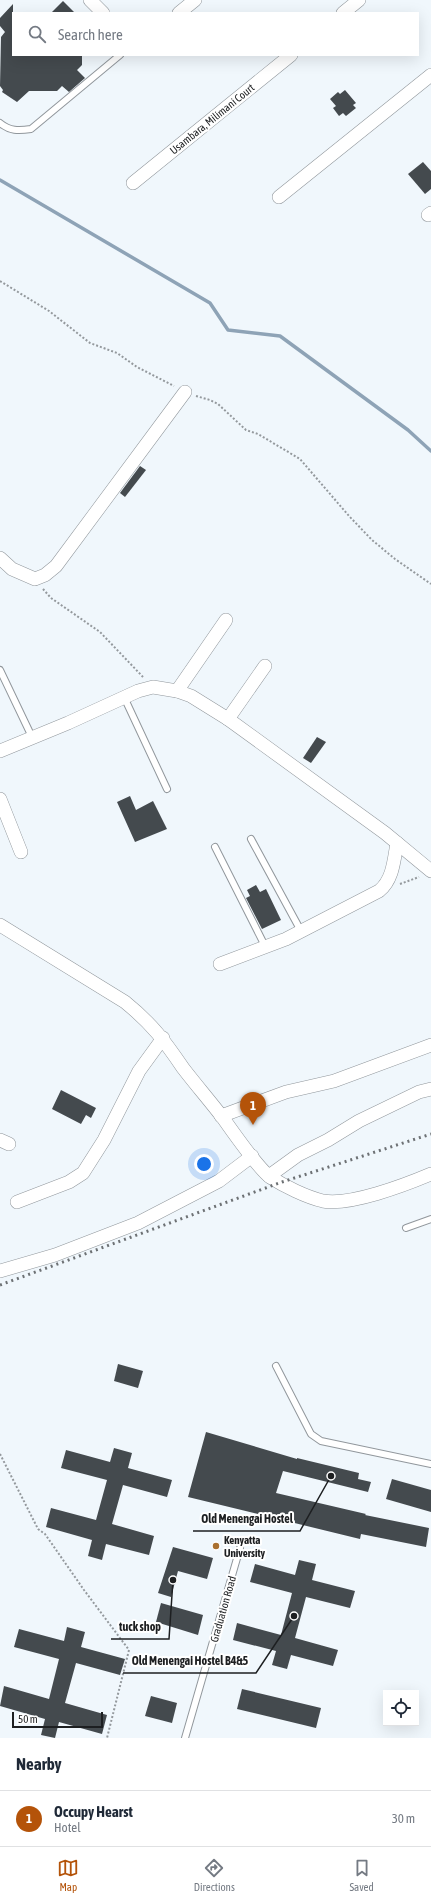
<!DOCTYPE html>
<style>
:root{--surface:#fff;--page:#f6f6f7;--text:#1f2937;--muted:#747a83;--line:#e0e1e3;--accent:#b45309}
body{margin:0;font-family:"Asap Condensed",sans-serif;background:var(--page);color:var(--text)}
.controls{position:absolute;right:12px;bottom:12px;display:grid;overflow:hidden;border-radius:0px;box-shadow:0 4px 16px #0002}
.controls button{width:36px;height:36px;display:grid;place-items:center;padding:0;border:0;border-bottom:1px solid var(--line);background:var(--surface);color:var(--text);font:20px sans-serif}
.scale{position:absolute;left:12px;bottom:10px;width:91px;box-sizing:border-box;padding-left:4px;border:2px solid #1d1f21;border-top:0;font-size:11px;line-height:14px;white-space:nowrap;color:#1d1f21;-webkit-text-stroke:3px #fff;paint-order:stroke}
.you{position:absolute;left:204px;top:1164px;width:14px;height:14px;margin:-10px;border:3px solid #fff;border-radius:50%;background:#1a73e8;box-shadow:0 0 0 6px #1a73e833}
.badge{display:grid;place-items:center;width:26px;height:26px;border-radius:50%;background:var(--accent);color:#fff;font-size:13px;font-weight:700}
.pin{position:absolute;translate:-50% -33px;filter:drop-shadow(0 1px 2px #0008)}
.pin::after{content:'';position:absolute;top:21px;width:14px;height:12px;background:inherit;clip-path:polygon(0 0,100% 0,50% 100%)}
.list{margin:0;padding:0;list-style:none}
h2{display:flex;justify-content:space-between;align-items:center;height:52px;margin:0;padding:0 16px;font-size:17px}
h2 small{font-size:13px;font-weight:400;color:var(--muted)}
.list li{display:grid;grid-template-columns:26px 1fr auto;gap:12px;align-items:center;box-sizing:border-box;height:56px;padding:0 16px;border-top:1px solid var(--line)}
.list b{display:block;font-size:15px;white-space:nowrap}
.list p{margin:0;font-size:13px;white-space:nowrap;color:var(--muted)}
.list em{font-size:13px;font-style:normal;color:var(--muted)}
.icon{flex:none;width:22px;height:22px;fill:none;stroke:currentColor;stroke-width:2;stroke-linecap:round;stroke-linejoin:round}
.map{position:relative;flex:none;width:431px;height:1738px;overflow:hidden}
.search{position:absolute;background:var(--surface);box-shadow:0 4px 16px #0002;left:12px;right:12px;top:12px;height:44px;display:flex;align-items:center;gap:10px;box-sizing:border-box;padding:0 14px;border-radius:0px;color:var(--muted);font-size:15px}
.sheet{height:108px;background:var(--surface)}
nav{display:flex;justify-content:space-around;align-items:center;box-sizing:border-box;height:56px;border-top:1px solid var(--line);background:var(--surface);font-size:11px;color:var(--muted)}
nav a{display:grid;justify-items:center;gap:2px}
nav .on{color:var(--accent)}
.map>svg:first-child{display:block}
</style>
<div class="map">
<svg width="431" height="1738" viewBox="0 0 431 1738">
<rect width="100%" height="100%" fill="#f0f7fc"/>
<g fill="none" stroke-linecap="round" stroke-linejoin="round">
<path stroke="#8ea3b6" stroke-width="3.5" d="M0,180L210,303L228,330L280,336L408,430L431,451"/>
</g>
<g fill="#444a4e">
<path d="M63,1L75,13H51Z"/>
<path d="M13,4V55H82V65L77,70L85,78L69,92L62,86L57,91H29L17,102L2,92L3,90L0,86L1,37L5,32L0,26V18Z"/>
<path d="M345,90L356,103L353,105L356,108L346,116L343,113L339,116L333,108L336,106L330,99L338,92L340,94Z"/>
<path d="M423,162L431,171V189L425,194L408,174Z"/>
<path d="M140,466L146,470L125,497L120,493Z"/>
<path d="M317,737L326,742L311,763L303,758Z"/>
<path d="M130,796L136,810L153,801L167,829L135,842L117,802Z"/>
<path d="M256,885L260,892L266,889L281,920L262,929L246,898L250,896L247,890Z"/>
<path d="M61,1090L96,1108L91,1118L86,1115L81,1124L52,1109Z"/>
<path d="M118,1364L143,1371L138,1388L114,1381Z"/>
<path d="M206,1432L297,1459V1458L359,1473L358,1479L371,1482L368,1492L283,1471L276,1493L366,1514L365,1515L429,1528L426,1547L361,1534L360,1539L188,1497Z"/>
<path d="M114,1448L132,1453L128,1468L172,1480L167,1497L123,1485L112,1524L154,1536L149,1555L106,1544L102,1560L88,1556L92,1540L46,1527L51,1508L96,1520L107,1480L61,1468L66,1450L110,1462Z"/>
<path d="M392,1479L431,1490V1512L386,1499Z"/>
<path d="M173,1547L213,1558L207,1579L178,1571L171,1597L158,1593Z"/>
<path d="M299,1560L316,1564L312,1580L355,1591L350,1608L306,1597L295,1638L338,1650L333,1666L291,1655L287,1669L272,1665L276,1651L233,1640L237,1623L281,1635L292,1593L250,1582L255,1564L295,1575Z"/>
<path d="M161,1603L203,1615L198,1635L156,1622Z"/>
<path d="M67,1627L85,1632L81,1647L125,1659L120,1675L76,1663L65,1703L107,1715L102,1734L59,1722L55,1738L41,1735L45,1719L0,1706L4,1686L49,1699L59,1659L14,1647L19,1629L64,1641Z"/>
<path d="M242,1689L321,1708L316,1728L237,1709Z"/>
<path d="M151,1696L177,1703L172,1723L145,1716Z"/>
</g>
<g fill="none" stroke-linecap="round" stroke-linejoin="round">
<g stroke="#91979c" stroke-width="8">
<g id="lane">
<path d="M0,123C10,131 18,131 31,129L120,55"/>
<path d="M0,670L32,737"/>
<path d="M124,697L167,789"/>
<path d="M251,839L301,931"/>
<path d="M215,847L266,948"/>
<path d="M406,1228L431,1219"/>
<path d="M276,1366L311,1434L321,1441L431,1464"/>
<path d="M185,1738L240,1548"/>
</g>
</g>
<g stroke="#91979c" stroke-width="14">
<g id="street">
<path d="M90,0L103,13"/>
<path d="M179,13L195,0"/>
<path d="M343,13L359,0"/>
<path d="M133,183L291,55"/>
<path d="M279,197L431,75"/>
<path d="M428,215L431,213"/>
<path d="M0,558L12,569L35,579L45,575L56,566L185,392"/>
<path d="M177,691L226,620"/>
<path d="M228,719L265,666"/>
<path d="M0,751L68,723L138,691L153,687L177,691L191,696L228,719L385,833L431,871"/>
<path d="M0,799L21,852"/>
<path d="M0,925L125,1002C152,1024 164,1040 183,1068C196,1085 210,1101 223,1118C233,1132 257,1167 270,1177C284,1186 306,1197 323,1201C350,1206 405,1185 431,1174"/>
<path d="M220,964L286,939L379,891C393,880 394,860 397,843"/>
<path d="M221,1116L286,1092L334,1081L431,1045"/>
<path d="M0,1140L9,1144"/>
<path d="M269,1176L298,1155L328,1140L359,1121L419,1092L431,1089"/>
<path d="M17,1202L69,1182L83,1173L104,1140L139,1071L163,1038"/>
<path d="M0,1271L55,1255L138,1223L219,1181L252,1156"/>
</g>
</g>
<g stroke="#94999d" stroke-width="2" stroke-dasharray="2 2" stroke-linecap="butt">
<path d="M0,281L49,311L90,343L117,353L137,367L174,386"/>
<path d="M196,396L210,400L218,404L246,430L258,434L300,459L349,516L372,540L395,559L431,584"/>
<path d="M43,589L51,598L100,632L143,677"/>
<path d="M400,884L419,877"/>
<path d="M0,1454L38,1529L45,1534L84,1590L129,1650L107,1738"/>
</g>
<use href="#lane" stroke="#fff" stroke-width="6"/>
<use href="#street" stroke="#fff" stroke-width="13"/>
<path stroke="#6d7174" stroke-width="3" stroke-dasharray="2 4" stroke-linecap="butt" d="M0,1285L282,1182L431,1134"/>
</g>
<circle fill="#aa702f" stroke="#fff" stroke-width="1.5" cx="216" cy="1546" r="4"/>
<g text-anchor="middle" stroke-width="4" stroke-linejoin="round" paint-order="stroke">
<g font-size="11" fill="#1d1f21" stroke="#fff">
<text transform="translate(212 119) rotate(-39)" y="4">Usambara, Milimani Court</text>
<text transform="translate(223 1609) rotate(-74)" y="4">Graduation Road</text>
</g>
<g font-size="11" font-weight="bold" fill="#1d1f21" stroke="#fff" text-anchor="start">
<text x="224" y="1544">Kenyatta<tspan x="224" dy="13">University</tspan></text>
</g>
</g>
<path fill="none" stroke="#1d1f21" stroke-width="1.5" d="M331 1476L300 1531H193M173 1580L169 1639H111M294 1616L256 1673H123"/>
<g fill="#1d1f21" stroke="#fff" stroke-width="1.5">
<circle cx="331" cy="1476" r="4"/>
<circle cx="173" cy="1580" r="4"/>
<circle cx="294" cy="1616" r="4"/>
</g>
<g font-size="12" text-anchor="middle" font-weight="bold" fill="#1d1f21" stroke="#fff" stroke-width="4" stroke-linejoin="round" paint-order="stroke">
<text x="247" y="1523">Old Menengai Hostel</text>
<text x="140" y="1631">tuck shop</text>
<text x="190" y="1665">Old Menengai Hostel B4&amp;5</text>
</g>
</svg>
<div class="controls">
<button><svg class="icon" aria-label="locate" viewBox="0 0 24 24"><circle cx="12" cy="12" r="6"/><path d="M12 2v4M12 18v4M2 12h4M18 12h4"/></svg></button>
</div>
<div class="scale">50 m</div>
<div class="you"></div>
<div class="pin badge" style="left:253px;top:1125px">1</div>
<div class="search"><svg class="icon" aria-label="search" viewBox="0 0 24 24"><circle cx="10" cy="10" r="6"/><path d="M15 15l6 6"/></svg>Search here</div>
</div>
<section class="sheet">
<h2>Nearby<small></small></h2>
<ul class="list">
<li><span class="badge">1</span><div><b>Occupy Hearst</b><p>Hotel</p></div><em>30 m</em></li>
</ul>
</section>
<nav>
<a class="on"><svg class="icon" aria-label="map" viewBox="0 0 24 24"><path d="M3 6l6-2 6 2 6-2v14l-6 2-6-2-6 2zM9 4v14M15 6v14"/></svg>Map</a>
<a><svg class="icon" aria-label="directions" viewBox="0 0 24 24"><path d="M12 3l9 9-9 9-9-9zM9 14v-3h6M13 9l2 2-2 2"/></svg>Directions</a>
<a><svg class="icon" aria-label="saved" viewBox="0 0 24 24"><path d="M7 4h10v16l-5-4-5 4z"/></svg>Saved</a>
</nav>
